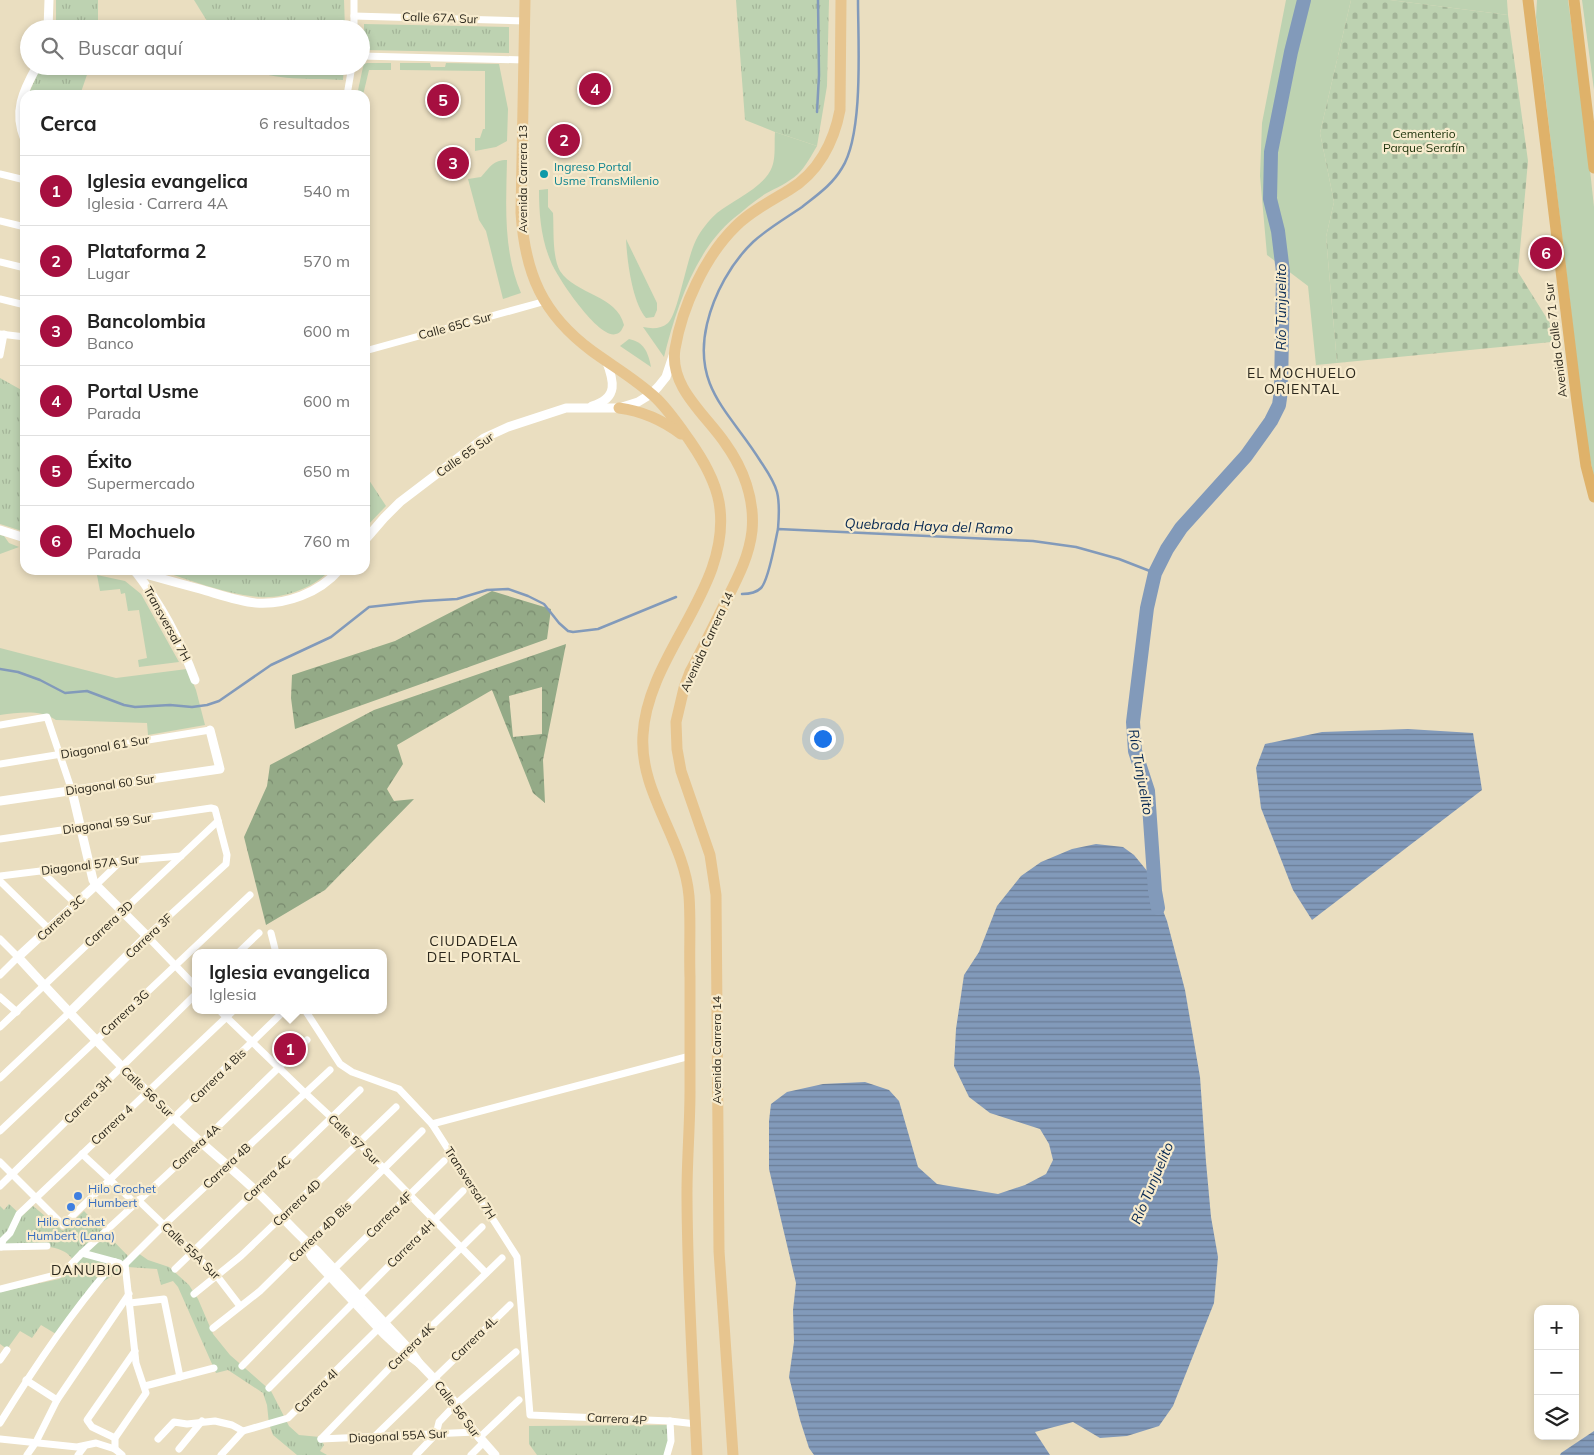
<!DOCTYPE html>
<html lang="es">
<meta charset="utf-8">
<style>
:root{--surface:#fff;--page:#f2f2f2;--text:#222;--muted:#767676;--line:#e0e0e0;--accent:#a60f40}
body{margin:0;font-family:Mulish,sans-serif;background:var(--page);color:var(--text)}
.controls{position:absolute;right:15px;bottom:15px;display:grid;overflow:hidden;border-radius:10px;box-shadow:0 2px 8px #0003}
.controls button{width:45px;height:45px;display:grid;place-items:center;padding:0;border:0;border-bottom:1px solid var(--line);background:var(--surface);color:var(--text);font:25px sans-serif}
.you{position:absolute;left:822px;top:738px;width:18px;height:18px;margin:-12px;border:4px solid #fff;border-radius:50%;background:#1a73e8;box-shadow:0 0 0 8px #1a73e833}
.badge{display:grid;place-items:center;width:32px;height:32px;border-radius:50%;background:var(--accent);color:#fff;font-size:16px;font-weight:700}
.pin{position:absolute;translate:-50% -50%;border:2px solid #fff;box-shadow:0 1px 5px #0006}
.popup{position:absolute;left:192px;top:949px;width:195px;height:65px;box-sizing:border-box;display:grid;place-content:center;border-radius:10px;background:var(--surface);filter:drop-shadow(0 1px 4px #0005);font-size:16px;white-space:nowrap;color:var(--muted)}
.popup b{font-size:19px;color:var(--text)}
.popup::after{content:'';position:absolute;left:50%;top:100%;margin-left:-10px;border:10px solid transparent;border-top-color:var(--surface)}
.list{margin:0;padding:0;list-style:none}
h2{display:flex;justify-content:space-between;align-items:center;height:65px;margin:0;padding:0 20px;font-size:21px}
h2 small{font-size:16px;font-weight:400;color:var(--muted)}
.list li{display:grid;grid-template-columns:32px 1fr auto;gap:15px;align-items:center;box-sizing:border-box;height:70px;padding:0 20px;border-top:1px solid var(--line)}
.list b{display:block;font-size:19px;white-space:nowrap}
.list p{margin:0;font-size:16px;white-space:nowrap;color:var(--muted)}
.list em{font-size:16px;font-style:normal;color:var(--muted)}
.icon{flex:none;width:28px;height:28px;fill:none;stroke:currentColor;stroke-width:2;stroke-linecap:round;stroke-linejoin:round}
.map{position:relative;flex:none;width:1594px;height:1455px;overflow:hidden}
.search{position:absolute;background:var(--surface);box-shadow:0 2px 8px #0003;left:20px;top:20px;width:350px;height:55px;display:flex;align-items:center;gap:12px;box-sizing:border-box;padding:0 18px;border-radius:28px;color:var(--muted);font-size:19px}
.panel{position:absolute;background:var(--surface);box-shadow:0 2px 8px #0003;left:20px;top:90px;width:350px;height:485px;border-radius:15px}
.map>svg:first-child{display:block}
</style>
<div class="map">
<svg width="1594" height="1455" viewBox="0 0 1594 1455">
<defs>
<pattern id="forest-crowns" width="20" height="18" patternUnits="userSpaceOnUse" patternTransform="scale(1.25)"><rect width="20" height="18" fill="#94aa87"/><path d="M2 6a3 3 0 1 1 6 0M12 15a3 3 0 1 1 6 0" fill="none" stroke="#798a6e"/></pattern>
<pattern id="cemetery-stones" width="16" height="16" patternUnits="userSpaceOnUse" patternTransform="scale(1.25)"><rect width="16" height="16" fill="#bdd2b1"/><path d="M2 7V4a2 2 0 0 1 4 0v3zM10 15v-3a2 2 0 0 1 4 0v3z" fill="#a3b498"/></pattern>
<pattern id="park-tufts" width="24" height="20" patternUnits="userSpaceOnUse" patternTransform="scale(1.25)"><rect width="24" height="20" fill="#bdd2b1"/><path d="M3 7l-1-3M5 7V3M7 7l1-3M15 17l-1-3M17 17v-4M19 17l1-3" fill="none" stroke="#a3b498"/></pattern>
<pattern id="water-rules" width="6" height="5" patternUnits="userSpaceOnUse" patternTransform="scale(1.25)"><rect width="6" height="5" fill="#829aba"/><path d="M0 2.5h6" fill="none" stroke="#6b7e97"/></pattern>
</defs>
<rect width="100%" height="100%" fill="#eadec0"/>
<g fill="#bdd2b1">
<path d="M1286,0H1351L1320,133L1334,202L1326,237L1337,363L1316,365L1308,286L1267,255L1260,176L1262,123Z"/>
<path d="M1390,0H1507L1508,15Z"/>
<path d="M1537,0H1568L1584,115L1594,207V478L1586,438L1536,17Z"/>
<path d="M1582,0H1594V90Z"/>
<path d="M367,63H391V70H369L363,95H357L363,67L364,64Z"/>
<path d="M400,63H430L431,67H445L446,63L499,64L508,109L507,141L496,147L475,151V138H480L483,129H485V71L400,70Z"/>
<path d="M775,132L817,146C811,156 806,166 798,174C788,183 776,188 765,194C754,201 744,210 734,218C695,250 676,309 664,357L643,327C652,329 661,329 668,323C678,314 687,257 696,240C701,230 709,220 717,213C733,200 765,187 772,167C776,157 774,143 775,132Z"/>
<path d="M507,160C506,205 503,251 521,293L503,299L486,231L479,220L468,179L481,177C490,167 493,160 507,160Z"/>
<path d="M548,189V207L553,213C554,229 552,257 560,271C576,295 617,295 624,325C622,329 621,333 616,334C599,340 557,277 551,262C541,239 539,214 539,190Z"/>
<path d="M626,239L657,303V310L654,317L646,318C632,302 627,260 626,239Z"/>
<path d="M629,339C644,342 648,352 651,367L620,346Z"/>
<path d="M97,575L125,581L141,594L179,662L139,667L138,660L147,658L139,610L128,611L125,593L121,594L120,589L100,591Z"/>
<path d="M0,648L116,678L187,669L196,690L205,725L148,735L147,723L56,720C39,709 19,713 0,715Z"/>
</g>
<g fill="url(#forest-crowns)" fill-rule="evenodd">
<path d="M492,591L551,609L547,639L295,729L291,698L292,675L395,641Z"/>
<path d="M566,644L543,760L545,803L533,793L492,690L397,745L403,764L387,789L394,801L414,799L325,890L266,925L244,837L267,786L270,765L374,710ZM542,687V734L513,737L509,696Z"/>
</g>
<path fill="url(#cemetery-stones)" d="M1351,0H1390L1508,15L1528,161L1518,272L1561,341L1337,363L1326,237L1334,202L1320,133Z"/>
<g fill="url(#park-tufts)">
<rect x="56" y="0" width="42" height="29"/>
<path d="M194,0H344L345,29H212Z"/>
<path d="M736,0H829L827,86L817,146L775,132L745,120Z"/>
<path d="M364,24L509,27V53L364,50Z"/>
<path d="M41,66H90L80,95H28Z"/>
<path d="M245,66H344L343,80C313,78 271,82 245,66Z"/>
<path d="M0,378L25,392V532L0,524Z"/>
<path d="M365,474L386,506L365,528Z"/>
<path d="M0,535L4,536L9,543L19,547L0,554Z"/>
<path d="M158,570H330C314,588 283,599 259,597C225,594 190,580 158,570Z"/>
<path d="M9,1204L22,1216L33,1206L63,1231L84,1211L131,1259L138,1253L148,1260L169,1267L189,1285L198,1299L213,1334L230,1355L271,1391L289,1426L299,1435L320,1437L324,1445L320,1451L327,1455H297L273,1435L269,1424L267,1405L263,1393L228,1370L216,1373L178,1287L173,1281L161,1285L157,1269L127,1267L89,1290L56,1334L41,1325L32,1338L20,1331L7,1349L0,1344V1292L59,1279L66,1275L75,1265C68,1239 21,1247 0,1247V1206L4,1210Z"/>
<path d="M673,1425L670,1455H537L529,1444V1426Z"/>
</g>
<g fill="url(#water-rules)">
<path d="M1408,729L1473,733L1482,790L1312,920L1293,890L1261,808L1256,768L1265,744L1322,732Z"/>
<path d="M1096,844L1123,847L1134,855L1148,872L1167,921L1185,990L1200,1077L1206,1162L1211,1217L1218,1257L1214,1303L1173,1406L1159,1426L1127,1436L1100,1438L1073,1422L1035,1432L1050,1455H814L809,1448L800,1420L789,1377L794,1342L793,1310L796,1283L769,1169V1121L771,1104L787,1092L823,1084L865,1082L889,1090L899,1101L918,1167L937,1184L998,1194L1025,1185L1046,1174L1053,1160L1049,1144L1040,1129L990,1113L969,1097L954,1066L956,1029L964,975L979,952L997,906L1021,876L1041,862L1072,849Z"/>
<path d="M1594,1431V1455H1560L1561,1453Z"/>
</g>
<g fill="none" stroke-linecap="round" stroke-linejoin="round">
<g stroke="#829aba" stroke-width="2.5">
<path d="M817,112L819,75L818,0"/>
<path d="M778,529C779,517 780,504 777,492C774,481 767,471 761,462C731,413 692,388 707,324C714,294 731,263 753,242C767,229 786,218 802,207C817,195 832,185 842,168C864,134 858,41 858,0"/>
<path d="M742,594C748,594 756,593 761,588C769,580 775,542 778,529L1033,541L1076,547L1119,559L1155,573"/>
<path d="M0,669L18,672L40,680L65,693L87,691L124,705L135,707L170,705L192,707L207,705L219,701L271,665L331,637L369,607L423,601L457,599L487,590L508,589L528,596L544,604L559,623L568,631L573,632L598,629L676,597"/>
</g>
<path stroke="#829aba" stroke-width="14" d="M1158,908L1155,891L1148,791L1135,751L1133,722L1147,608L1155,573L1167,549L1181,528L1246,456L1271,421L1279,405L1281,391L1283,272L1278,231L1270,199L1271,152L1291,52L1304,0"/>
<g stroke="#fff" stroke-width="7">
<path d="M354,16L525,21"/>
<path d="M354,29V0"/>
<path d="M361,56L524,60"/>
<path d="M347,95L352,66"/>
<path d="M0,174L25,180"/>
<path d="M0,221L25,227"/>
<path d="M0,262L25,268"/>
<path d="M0,299L25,305"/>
<path d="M0,334L25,337"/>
<path d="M365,351L546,301"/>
<path d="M0,355L4,334"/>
<path d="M0,725L47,717L72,791"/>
<path d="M0,764L210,730"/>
<path d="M0,839L211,808L215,809L227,855L226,864L147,936L196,987"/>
<path d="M41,871L76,904"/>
<path d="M0,876L121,861L181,856"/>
<path d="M0,881L49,929"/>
<path d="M96,885L121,861"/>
<path d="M271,933L276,953"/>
<path d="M0,939L18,957L0,975"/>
<path d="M238,953L259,933"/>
<path d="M0,997L17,1012"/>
<path d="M219,1010L305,1093L359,1143L486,1273"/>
<path d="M305,1010L340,1064L352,1072L399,1089L432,1124L517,1257L530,1415L670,1421L671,1441L667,1455"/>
<path d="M0,1027L218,821"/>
<path d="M0,1078L69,1013"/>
<path d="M432,1124L690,1056"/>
<path d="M0,1131L250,895"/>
<path d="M82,1154L135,1203"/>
<path d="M0,1162L63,1225L285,1010"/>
<path d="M0,1186L196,994"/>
<path d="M138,1200L217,1276L240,1306"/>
<path d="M0,1247L47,1246"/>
<path d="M1,1247L3,1240L10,1233L19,1214L234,1010"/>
<path d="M82,1253L119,1263"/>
<path d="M125,1264L164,1225L330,1070"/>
<path d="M175,1269L360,1090"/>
<path d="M334,1269L444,1161"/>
<path d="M0,1289L63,1273L82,1253L201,1143L307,1040"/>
<path d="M194,1294L241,1256L396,1107"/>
<path d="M359,1296L463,1191"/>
<path d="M130,1303L164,1299L180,1377"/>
<path d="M385,1323L482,1227"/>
<path d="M213,1328L260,1291L422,1131"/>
<path d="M0,1360L7,1350"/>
<path d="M242,1366L330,1276"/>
<path d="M26,1380L57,1400"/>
<path d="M145,1386L214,1368"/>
<path d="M269,1388L354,1302"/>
<path d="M670,1421L696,1424"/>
<path d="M0,1423C35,1366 71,1312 115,1262"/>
<path d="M374,1437L510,1305"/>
<path d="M115,1438L92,1427L87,1420L135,1351"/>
<path d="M479,1438L519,1400"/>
<path d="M0,1439L77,1447L96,1443L115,1449L122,1455"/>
<path d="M158,1439L174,1422L187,1424L215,1421L232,1425L243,1431"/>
<path d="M321,1439L405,1352L502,1258"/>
<path d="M321,1439L475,1432"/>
<path d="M115,1449V1438L146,1393L136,1363L125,1264"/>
<path d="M179,1449L202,1421"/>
<path d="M27,1455L36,1442L57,1400L129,1294"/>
<path d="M78,1455L84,1447"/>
<path d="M221,1455L243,1431L288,1418L379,1328"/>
<path d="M416,1455L436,1434L439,1422L456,1404L516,1352"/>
<path d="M471,1455L483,1443"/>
</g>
<g stroke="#fff" stroke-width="9">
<path d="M48,29L49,0"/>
<path d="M25,140C13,112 23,91 37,66"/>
<path d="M592,406C619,398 614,381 606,360"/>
<path d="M0,530L25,538"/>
<path d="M365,540L384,518L400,502L484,438L508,427L566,408H619L638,402L651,394L658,387L666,377L673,356"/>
<path d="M130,570C153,576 177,583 200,589C218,594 237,601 256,603C286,605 319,593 339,570"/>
<path d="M135,571C160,603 181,642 195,680"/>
<path d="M0,801L220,769L210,730"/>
<path d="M96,885L18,957C72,1016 127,1074 186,1129C209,1150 234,1170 257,1192C278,1211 295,1233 317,1251L409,1349L419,1363"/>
<path d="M69,1013L147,936L96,885L93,880L72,791"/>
<path d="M305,1244L312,1257L384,1334L399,1348L419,1363L442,1387L456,1404L473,1430L495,1455"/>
</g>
<g stroke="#e7c58f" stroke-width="11">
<path d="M525,0L521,213C525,273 542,314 592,351C614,367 637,380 657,399C670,412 680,427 690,441C703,460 715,480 719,502C734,586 647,653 643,735C639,793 684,839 689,896C691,922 689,950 690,977C690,1015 690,1053 690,1091C690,1125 687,1159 687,1192C687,1280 693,1368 697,1455"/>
<path d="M619,408C642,411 661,419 681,434"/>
<path d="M733,1455L719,1251L716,895L710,855L681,771L677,749L676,722L684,688L690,672C702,650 713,627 724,605C736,581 749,558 752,531C755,499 743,468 725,443C706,415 669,387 675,349C682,307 705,256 736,226C751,211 771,201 789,190C818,173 834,142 840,110L841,0"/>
</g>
<g stroke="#dfb26a" stroke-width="11">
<path d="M1528,0L1577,402L1586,466L1594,497"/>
<path d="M1574,0L1594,168"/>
</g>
</g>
<circle fill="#0f9aa8" stroke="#f7ebcd" stroke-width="2" cx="544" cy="174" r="5"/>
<g fill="#3f7fe0" stroke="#f7ebcd" stroke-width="2">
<circle cx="78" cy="1196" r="5"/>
<circle cx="71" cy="1207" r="5"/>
</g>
<g text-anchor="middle" stroke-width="4.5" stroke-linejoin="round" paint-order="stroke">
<g font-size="12" fill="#2c281d" stroke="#f7ebcd">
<text transform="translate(440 18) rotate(2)" y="4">Calle 67A Sur</text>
<text transform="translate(523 179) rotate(-90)" y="4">Avenida Carrera 13</text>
<text transform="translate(455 326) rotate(-15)" y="4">Calle 65C Sur</text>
<text transform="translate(1556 340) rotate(-97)" y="4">Avenida Calle 71 Sur</text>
<text transform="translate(465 455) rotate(-35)" y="4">Calle 65 Sur</text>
<text transform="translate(167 624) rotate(61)" y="4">Transversal 7H</text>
<text transform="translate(707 642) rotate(-65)" y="4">Avenida Carrera 14</text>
<text transform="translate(105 747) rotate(-10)" y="4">Diagonal 61 Sur</text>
<text transform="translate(110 785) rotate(-8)" y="4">Diagonal 60 Sur</text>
<text transform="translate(107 824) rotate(-8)" y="4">Diagonal 59 Sur</text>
<text transform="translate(90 865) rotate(-7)" y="4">Diagonal 57A Sur</text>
<text transform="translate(61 918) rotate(-43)" y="4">Carrera 3C</text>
<text transform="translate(109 924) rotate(-43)" y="4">Carrera 3D</text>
<text transform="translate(149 936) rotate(-43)" y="4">Carrera 3F</text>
<text transform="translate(125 1013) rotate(-43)" y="4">Carrera 3G</text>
<text transform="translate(717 1050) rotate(-90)" y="4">Avenida Carrera 14</text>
<text transform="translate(218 1076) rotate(-44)" y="4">Carrera 4 Bis</text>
<text transform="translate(147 1092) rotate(44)" y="4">Calle 56 Sur</text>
<text transform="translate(88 1100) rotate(-45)" y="4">Carrera 3H</text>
<text transform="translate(112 1125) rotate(-43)" y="4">Carrera 4</text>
<text transform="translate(354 1140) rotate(44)" y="4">Calle 57 Sur</text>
<text transform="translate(196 1147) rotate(-43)" y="4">Carrera 4A</text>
<text transform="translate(227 1166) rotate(-43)" y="4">Carrera 4B</text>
<text transform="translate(267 1179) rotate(-44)" y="4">Carrera 4C</text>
<text transform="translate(470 1183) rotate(57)" y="4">Transversal 7H</text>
<text transform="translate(297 1203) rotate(-44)" y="4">Carrera 4D</text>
<text transform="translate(389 1215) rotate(-45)" y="4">Carrera 4F</text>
<text transform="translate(320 1232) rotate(-44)" y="4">Carrera 4D Bis</text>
<text transform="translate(411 1244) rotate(-45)" y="4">Carrera 4H</text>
<text transform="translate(191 1251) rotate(44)" y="4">Calle 55A Sur</text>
<text transform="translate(474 1339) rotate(-44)" y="4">Carrera 4L</text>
<text transform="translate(411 1347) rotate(-45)" y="4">Carrera 4K</text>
<text transform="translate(316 1391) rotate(-45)" y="4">Carrera 4I</text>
<text transform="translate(457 1409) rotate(53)" y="4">Calle 56 Sur</text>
<text transform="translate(617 1419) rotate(3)" y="4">Carrera 4P</text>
<text transform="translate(398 1436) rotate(-3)" y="4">Diagonal 55A Sur</text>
</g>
<g font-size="12" fill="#1a3008" stroke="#f7ebcd">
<text x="1424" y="138">Cementerio<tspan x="1424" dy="14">Parque Serafín</tspan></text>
</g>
<g font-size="12" fill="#0d838f" stroke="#f7ebcd" text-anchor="start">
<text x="554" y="171">Ingreso Portal<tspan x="554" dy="14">Usme TransMilenio</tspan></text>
</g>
<g font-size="12" fill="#366cbe" stroke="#f7ebcd" text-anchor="start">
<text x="88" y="1193">Hilo Crochet<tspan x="88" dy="14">Humbert</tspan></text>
<text x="71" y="1226" text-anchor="middle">Hilo Crochet<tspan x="71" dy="14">Humbert (Lana)</tspan></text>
</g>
<g font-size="14" font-style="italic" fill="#072953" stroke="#f7ebcd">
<text transform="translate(1281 307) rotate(-90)" y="5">Río Tunjuelito</text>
<text transform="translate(929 526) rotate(2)" y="5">Quebrada Haya del Ramo</text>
<text transform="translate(1141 772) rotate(80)" y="5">Río Tunjuelito</text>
<text transform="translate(1152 1183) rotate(-67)" y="5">Río Tunjuelito</text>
</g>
<g font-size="14" letter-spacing="1" fill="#2c281d" stroke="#f7ebcd">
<text x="1302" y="378">EL MOCHUELO<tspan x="1302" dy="16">ORIENTAL</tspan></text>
<text x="474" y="946">CIUDADELA<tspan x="474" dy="16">DEL PORTAL</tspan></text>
<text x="87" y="1275">DANUBIO</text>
</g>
</g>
</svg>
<div class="controls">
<button>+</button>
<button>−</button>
<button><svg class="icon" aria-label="layers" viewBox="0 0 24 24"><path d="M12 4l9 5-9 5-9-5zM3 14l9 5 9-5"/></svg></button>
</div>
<div class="you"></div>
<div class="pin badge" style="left:290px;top:1049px">1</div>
<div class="popup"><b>Iglesia evangelica</b>Iglesia</div>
<div class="pin badge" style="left:564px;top:140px">2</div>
<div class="pin badge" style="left:453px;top:163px">3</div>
<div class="pin badge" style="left:595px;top:89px">4</div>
<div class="pin badge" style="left:443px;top:100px">5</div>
<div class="pin badge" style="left:1546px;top:253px">6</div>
<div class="search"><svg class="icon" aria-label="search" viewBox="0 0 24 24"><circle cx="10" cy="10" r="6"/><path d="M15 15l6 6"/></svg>Buscar aquí</div>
<section class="panel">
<h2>Cerca<small>6 resultados</small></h2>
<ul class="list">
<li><span class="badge">1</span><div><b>Iglesia evangelica</b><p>Iglesia · Carrera 4A</p></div><em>540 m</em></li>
<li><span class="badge">2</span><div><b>Plataforma 2</b><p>Lugar</p></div><em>570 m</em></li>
<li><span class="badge">3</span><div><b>Bancolombia</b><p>Banco</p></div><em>600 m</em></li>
<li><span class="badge">4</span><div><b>Portal Usme</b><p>Parada</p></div><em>600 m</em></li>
<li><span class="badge">5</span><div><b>Éxito</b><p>Supermercado</p></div><em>650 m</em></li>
<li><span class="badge">6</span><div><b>El Mochuelo</b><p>Parada</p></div><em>760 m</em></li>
</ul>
</section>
</div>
